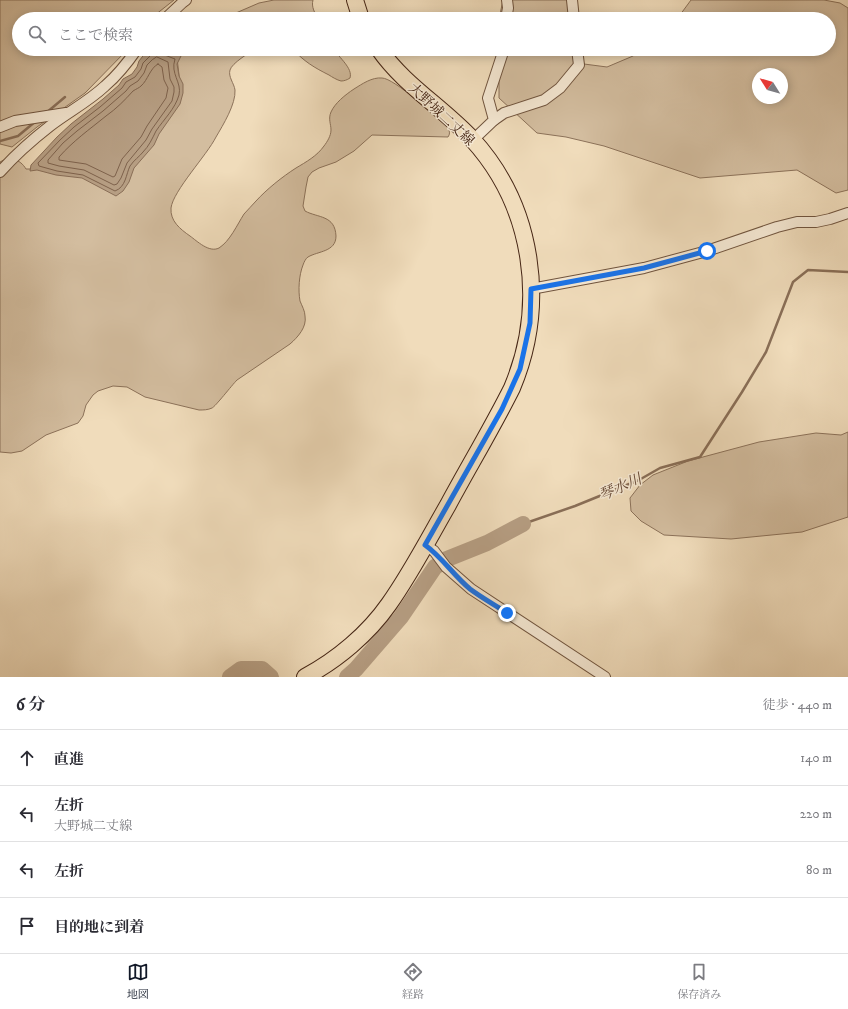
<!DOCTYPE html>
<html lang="ja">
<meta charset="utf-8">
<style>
:root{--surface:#fff;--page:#f2f2f3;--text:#2b2b33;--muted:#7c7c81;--line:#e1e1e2;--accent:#111827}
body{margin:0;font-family:"IM FELL DW Pica","Noto Serif JP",serif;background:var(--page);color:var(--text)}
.compass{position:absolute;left:752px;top:68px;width:36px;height:36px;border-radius:50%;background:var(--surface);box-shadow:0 2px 10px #0003;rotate:307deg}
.stop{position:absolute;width:12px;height:12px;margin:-9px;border:3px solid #1a73e8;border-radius:50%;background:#fff}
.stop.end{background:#1a73e8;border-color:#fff;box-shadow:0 1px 4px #0008}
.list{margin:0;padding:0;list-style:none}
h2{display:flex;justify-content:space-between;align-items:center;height:52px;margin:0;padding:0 16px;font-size:17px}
h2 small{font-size:13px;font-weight:400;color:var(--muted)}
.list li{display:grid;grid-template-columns:26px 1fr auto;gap:12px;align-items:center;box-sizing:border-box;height:56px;padding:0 16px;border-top:1px solid var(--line)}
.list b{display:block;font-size:15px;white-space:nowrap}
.list p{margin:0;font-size:13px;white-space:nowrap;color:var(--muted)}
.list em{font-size:13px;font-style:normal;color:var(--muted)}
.icon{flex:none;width:22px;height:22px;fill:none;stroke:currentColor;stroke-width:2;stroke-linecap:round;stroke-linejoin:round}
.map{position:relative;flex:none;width:848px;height:677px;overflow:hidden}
.search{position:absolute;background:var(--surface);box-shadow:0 2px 10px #0003;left:12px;right:12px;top:12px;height:44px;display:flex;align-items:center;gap:10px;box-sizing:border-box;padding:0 14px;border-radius:22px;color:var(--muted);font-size:15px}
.sheet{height:276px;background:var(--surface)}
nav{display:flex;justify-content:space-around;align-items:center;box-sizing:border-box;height:56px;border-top:1px solid var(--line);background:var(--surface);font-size:11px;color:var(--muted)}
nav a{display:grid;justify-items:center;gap:2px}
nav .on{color:var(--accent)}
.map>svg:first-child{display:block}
</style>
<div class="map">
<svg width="848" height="677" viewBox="0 0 848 677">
<rect width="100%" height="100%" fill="#f0dcbb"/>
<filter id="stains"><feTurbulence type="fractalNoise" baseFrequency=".005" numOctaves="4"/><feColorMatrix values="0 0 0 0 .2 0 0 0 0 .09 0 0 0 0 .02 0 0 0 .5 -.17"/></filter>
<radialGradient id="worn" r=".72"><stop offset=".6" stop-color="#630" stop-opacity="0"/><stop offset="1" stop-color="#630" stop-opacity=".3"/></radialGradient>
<g fill="#d3bd9f" stroke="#8c725a" fill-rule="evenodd">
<path d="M0,0H174L150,19H19V49H128L85,93L37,127L12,147L0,144Z"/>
<path d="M274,0H313C311,7 315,13 318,19H222L259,3Z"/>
<path d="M503,0H568L572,19H499Z"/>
<path d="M691,0H824L840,3L848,8V190L836,193L797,170L700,178L604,146L566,137L537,133L499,98V49H580L584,64L607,67L633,56L642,49H829V19H677ZM758,74H782V98H758Z"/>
<path d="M183,49H255C249,53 232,63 230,70C228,77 234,83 235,90C236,104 223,125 216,137C207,155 173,191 171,208C170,221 180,229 190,236C197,241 209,253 219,248C230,241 237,225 244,214C248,210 252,205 256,201C267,189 282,177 296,168C306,162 317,156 324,146C327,142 331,136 331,130C331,124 328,119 331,112C335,103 345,95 354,89C362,84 372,77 382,78C394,78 438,118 448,128C450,132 450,134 448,137L372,135L354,151L336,162L319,168L312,172L308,177L306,187L303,206L305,211C318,218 335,215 336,236C336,252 318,251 308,257C306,258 304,262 303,265C299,275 298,290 300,301C302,306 305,311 305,316C307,327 298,337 290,344L237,380C232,385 215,407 212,408C208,410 203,410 199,410L145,397L127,387L113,386L98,391L93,395L86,405L83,416L78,423L46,435L22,451L11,453L0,452V162C10,156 20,159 26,169H41L180,83L177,58Z"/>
<path d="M293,49H334C339,58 353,68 350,78C347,80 344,81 341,81C337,80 332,77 329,75C315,68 303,61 293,49Z"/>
<path d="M848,432V517L802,532L731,539L664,535L641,521L631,511L630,498L640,485L653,475L688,461L759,442L816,433L841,435Z"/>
</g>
<path fill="#b69e83" stroke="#896e57" d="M152,50H162L181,56L177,64L179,76L183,84V93L180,104L159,134L154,145L134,168L129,182L123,191L116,196L82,178L56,175L37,170L30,171L31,165L57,137L71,124L103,99L119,85L123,79L132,74L137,67L139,61L146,52Z"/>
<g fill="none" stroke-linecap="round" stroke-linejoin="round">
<g stroke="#7e624c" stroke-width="1">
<path d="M154,49L153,53L143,63L141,69L135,77L126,82L122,88L100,107L74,127L60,140L38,163L39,166L57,171L83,175L115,191C126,187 126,174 130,166C134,160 139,157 143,152C149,146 152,139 156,131C164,119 175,109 179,95C182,82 170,74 175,59L162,54L160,49"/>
<path d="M157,57L168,62L170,79L174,87V92L172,101L152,129L146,140L127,163L121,178L117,184L114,185L84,170L59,166L48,163V160L63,143L77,131L103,111L126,91L130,86L138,81L144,73L147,65L152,60Z"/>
<path d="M158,64L162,67L164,80L168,88L166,98L147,126L141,137L122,159L115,176L113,177L86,164L59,160V157C73,141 90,129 106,116C116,109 125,100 133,91C136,89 139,88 141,86C148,80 150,68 158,64Z"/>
</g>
<g stroke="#896e57" stroke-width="2.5">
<path d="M46,113L65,97"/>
<path d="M0,141L18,136L36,121"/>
<path d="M523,524L575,506L639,480L660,468L700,457L742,392L766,352L793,282L808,270L848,272"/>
</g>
<g stroke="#b69e83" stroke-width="16">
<path d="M230,677L241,669H262L271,677"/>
<path d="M347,677L356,669L401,617L435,567L447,559L487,543L523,524"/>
</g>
<g stroke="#70543e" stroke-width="12">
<g id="street">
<path d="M572,0L574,19"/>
<path d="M165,19L182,3L186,0"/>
<path d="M506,19L508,8L507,0"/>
<path d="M494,120L504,113L544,100L560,88L579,65L577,49"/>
<path d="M0,127L15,121L66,113"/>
<path d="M473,140L494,120L488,98L504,49"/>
<path d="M0,172C15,155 32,140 50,126C68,112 88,102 105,86C118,75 128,62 137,49"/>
<path d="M531,289L644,268L707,251L777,227L797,222H816L830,219L848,213"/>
<path d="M425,545L434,551L446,567L471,589L605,677"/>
</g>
</g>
<g stroke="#462615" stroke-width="18">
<g id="primary">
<path d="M355,0L361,19"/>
<path d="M305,677C337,660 368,634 389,604C411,573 429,538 448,505C469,466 492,428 512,388C547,305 534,207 472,139C442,107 404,85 379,49"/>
</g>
</g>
<use href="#street" stroke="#f5e8d3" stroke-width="10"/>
<use href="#primary" stroke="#f0dcbb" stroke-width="16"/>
</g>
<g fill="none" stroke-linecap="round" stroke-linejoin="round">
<path stroke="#1a73e8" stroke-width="5" d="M507,613C495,605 482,598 470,589C454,576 442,557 425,545L502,409L520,369L530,323L531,289L644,268L707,251"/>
</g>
<g text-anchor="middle" stroke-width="3" stroke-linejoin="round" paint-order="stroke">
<g font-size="14" fill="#462615" stroke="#f5e8d3">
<text transform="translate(442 114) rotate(43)" y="5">大野城二丈線</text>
</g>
<g font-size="15" font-style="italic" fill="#684a36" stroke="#f5e8d3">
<text transform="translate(620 487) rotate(-24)" y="5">琴水川</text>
</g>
</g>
<rect width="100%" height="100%" filter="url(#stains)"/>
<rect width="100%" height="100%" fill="url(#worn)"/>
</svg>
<svg class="compass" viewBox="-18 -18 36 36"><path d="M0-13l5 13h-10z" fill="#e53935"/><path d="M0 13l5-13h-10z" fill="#7c7c81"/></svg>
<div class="stop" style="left:707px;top:251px"></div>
<div class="stop end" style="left:507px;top:613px"></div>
<div class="search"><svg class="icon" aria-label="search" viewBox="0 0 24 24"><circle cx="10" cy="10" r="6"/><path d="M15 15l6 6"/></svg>ここで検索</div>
</div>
<section class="sheet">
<h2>6 分<small>徒歩 · 440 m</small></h2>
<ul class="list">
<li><svg class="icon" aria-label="ahead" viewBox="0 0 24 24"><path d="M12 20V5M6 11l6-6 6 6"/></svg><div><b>直進</b></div><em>140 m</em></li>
<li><svg class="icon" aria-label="left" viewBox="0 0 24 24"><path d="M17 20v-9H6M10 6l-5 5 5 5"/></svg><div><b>左折</b><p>大野城二丈線</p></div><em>220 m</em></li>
<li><svg class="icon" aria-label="left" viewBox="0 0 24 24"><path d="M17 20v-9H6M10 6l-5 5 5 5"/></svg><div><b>左折</b></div><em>80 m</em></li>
<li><svg class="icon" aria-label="arrive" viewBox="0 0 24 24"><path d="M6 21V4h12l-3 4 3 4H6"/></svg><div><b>目的地に到着</b></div></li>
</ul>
</section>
<nav>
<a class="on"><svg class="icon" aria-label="map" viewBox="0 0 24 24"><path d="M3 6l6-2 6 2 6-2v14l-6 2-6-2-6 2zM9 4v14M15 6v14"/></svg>地図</a>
<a><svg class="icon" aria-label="directions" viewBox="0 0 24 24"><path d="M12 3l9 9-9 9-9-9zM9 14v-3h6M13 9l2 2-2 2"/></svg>経路</a>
<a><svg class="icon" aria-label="saved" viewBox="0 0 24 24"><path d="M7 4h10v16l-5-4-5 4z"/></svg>保存済み</a>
</nav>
